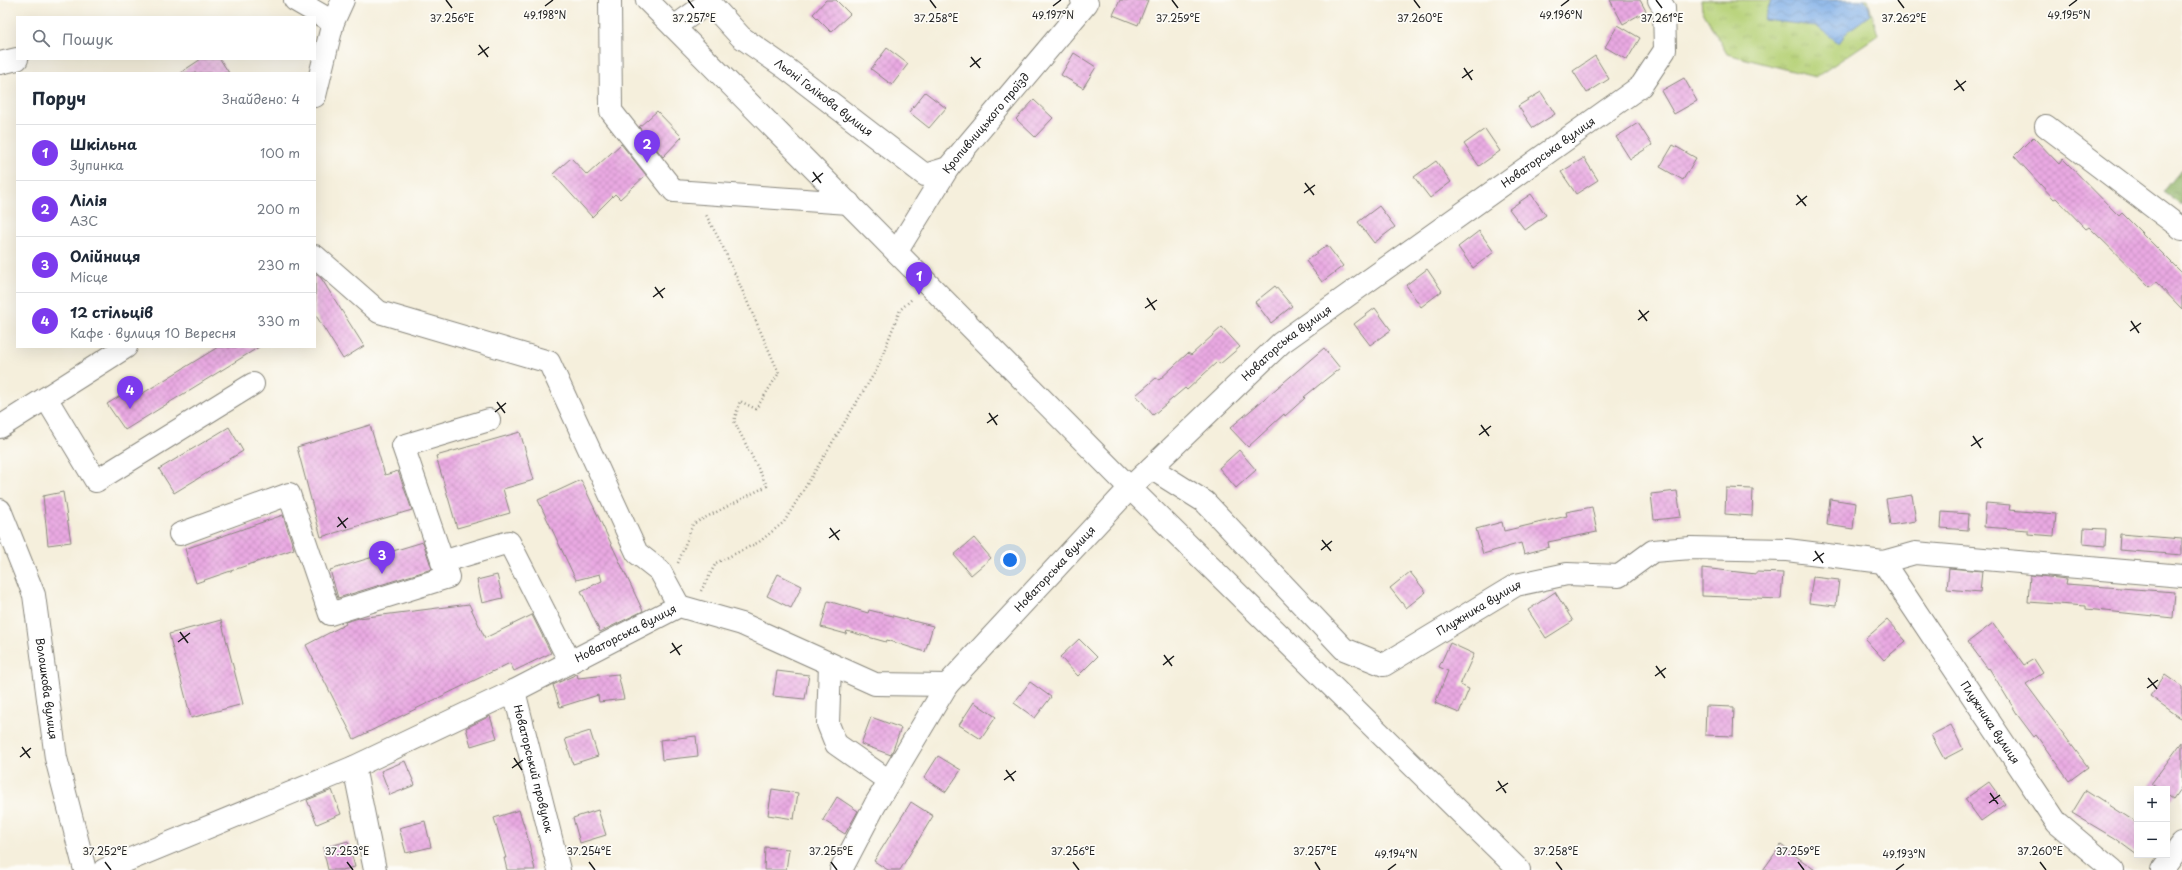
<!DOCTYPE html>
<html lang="uk">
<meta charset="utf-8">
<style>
:root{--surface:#fff;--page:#f6f6f7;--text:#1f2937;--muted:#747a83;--line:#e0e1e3;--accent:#7c3aed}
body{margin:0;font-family:"Playpen Sans",sans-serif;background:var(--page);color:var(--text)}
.controls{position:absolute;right:12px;bottom:12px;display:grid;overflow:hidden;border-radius:0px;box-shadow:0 4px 16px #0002}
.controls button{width:36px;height:36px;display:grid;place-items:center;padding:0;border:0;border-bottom:1px solid var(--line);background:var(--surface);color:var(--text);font:20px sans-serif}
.you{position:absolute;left:1010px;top:560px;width:14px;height:14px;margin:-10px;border:3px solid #fff;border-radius:50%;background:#1a73e8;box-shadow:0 0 0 6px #1a73e833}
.badge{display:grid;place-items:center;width:26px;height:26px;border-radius:50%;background:var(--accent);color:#fff;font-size:13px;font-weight:700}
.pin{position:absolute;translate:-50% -33px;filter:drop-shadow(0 1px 2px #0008)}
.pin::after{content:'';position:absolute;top:21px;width:14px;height:12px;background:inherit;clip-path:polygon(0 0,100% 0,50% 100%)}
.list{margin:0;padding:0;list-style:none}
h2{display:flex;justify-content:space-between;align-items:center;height:52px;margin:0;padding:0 16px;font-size:17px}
h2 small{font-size:13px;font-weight:400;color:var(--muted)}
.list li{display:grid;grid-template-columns:26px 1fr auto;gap:12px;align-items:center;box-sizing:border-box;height:56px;padding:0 16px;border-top:1px solid var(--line)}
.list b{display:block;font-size:15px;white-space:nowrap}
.list p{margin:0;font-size:13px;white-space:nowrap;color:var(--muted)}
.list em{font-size:13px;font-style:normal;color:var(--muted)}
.icon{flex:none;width:22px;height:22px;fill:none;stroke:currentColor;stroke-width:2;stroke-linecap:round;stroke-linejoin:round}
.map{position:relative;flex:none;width:2182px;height:870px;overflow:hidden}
.search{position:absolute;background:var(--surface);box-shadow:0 4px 16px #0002;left:16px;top:16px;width:300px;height:44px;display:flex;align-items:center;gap:10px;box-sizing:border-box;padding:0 14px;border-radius:0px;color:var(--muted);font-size:15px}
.panel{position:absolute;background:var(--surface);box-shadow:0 4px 16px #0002;left:16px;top:72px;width:300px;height:276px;border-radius:0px}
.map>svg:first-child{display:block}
</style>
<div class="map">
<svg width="2182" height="870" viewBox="0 0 2182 870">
<defs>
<pattern id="grass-tufts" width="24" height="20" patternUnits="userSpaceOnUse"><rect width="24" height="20" fill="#b6d177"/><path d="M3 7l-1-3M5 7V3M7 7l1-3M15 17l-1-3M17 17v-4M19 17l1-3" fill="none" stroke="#9cb366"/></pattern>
<pattern id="forest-crowns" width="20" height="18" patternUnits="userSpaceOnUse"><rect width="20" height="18" fill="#90b368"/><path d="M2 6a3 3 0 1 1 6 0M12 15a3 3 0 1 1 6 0" fill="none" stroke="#759155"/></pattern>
<pattern id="water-waves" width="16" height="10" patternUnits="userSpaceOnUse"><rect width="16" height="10" fill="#7bace6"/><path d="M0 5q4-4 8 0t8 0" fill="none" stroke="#648bba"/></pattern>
<pattern id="building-cross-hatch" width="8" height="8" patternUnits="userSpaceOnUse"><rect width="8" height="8" fill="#e9a9e2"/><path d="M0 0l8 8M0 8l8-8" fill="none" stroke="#c791c1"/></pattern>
</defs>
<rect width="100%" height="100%" fill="#fdfcf7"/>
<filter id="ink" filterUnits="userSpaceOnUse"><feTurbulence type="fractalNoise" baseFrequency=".025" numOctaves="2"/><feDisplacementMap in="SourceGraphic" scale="8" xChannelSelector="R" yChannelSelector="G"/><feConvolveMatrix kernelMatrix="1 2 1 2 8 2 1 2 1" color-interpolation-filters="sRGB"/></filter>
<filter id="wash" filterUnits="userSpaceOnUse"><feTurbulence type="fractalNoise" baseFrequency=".012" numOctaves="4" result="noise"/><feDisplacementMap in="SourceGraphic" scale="16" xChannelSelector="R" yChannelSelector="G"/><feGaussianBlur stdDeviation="0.9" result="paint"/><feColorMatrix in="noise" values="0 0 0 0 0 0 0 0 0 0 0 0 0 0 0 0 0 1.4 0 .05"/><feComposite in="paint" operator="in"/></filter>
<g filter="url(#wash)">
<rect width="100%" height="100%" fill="#f5efdc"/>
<path fill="url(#grass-tufts)" stroke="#69764a" d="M1701,0H1868L1878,35L1816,77L1727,54L1702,10Z"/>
<path fill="url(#forest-crowns)" stroke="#566842" d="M2182,169V206L2163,192Z"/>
<path fill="url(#water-waves)" stroke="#4c6481" d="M1771,0H1864L1869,6L1870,15L1848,31L1839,43L1816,26L1764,20Z"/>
<g id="blocks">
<g fill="url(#building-cross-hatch)">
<path d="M826,0H836L850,14L831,32L813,14Z"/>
<path d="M1120,0H1148L1138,25L1113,15Z"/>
<path d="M1610,0H1640L1646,11L1623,24Z"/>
<path d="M1618,25L1640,38L1627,60L1605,47Z"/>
<path d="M887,48L908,64L892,85L871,69Z"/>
<path d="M1074,53L1096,67L1083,88L1061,75Z"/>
<path d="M1595,56L1609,79L1587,93L1573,71Z"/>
<path d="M201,59H220L229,73H180Z"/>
<path d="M1684,78L1697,101L1674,114L1661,91Z"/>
<path d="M925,92L946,108L929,128L909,112Z"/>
<path d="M1541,92L1555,114L1533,128L1518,106Z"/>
<path d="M1034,100L1053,118L1035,137L1016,119Z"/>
<path d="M657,111L682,137L663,157L639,127Z"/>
<path d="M1638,123L1652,145L1630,159L1616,137Z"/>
<path d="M1485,129L1500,151L1479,166L1464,144Z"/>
<path d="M2033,137L2059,164L2063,159L2119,216L2122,213L2182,273V309L2156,282L2150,287L2089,227L2086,229L2056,198L2054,199L2014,156Z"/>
<path d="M621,144L646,175L620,199L615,194L592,217L553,174L571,158L587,175Z"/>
<path d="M1673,145L1696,158L1683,180L1660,167Z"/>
<path d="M1584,158L1598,180L1576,194L1561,172Z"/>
<path d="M1436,161L1451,182L1430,198L1414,177Z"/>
<path d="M1531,194L1546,215L1525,230L1509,209Z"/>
<path d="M1379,206L1395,227L1374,243L1358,222Z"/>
<path d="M1479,231L1494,252L1473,268L1458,247Z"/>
<path d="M1327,245L1343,266L1322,282L1306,261Z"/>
<path d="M1427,269L1442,291L1421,307L1406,285Z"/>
<path d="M315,273L321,278L364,346L343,359L315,314Z"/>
<path d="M1275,286L1292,306L1271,323L1255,302Z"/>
<path d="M1375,308L1391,330L1370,345L1354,324Z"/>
<path d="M1222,327L1240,347L1220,364L1217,362L1187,390L1185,388L1153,415L1136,395L1156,378L1159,380L1188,353L1191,355Z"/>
<path d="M218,347H259L125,430L107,404L135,387L140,395Z"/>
<path d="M1324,348L1340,368L1304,397L1305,398L1285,416L1284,414L1248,447L1230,428Z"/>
<path d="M370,425L385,475L398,471L412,510L321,537L297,447Z"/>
<path d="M229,427L243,451L174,493L159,469Z"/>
<path d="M520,432L534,480L503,489L510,513L457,528L436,456Z"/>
<path d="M1239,450L1256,470L1236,488L1219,468Z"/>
<path d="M581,480L643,611L600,632L581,591L602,581L600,574L576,580L538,500Z"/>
<path d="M1726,488L1753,489L1752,516L1725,514Z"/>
<path d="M1677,491L1681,517L1654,520L1651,494Z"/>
<path d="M63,492L71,542L48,545L43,496Z"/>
<path d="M1912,495L1916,521L1890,525L1886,499Z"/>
<path d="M1830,499L1856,503L1853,529L1827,525Z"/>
<path d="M1986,503L2010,505L2009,510L2056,514L2054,536L2028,534V530L1984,527Z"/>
<path d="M1592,507L1597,532L1548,542L1549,547L1524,554L1521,543L1483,554L1476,529L1502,522L1504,531L1567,516L1566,512Z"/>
<path d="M1942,512L1969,514L1968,530L1941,528Z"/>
<path d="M283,515L294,549L196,583L185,549Z"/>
<path d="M2084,528L2106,529L2105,546L2083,544Z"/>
<path d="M2120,534L2182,539V555L2119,550Z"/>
<path d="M974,538L991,558L971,575L954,555Z"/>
<path d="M423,542L432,569L338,598L330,570Z"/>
<path d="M1702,568L1756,574V572L1783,573L1781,599L1702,596Z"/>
<path d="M1949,568L1982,571L1980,592L1947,589Z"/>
<path d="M1410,572L1426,592L1406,608L1390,588Z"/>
<path d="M778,574L802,586L791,608L767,596Z"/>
<path d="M497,575L503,598L482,603L477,580Z"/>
<path d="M2030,575L2067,579L2066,584L2175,592L2173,618L2086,609V606L2028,602Z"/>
<path d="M1813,577L1839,580L1836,606L1809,603Z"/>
<path d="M1555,592L1573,621L1546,638L1528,610Z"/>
<path d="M828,601L868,613L869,610L933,626L925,652L887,640L886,642L847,631L846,634L821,627Z"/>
<path d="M469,604L485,638L532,615L551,653L514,671L510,663L354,739L306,645L346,624L345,622L359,618Z"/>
<path d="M221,620L243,704L191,718L169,634Z"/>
<path d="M1887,620L1906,641L1884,660L1865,639Z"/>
<path d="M1993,623L2024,665L2034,659L2043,673L2026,684L2088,767L2069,781L2036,735L2034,737L2019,717L1989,668L1988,669L1968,642Z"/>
<path d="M1079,639L1097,657L1078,676L1060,657Z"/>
<path d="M1450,643L1474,654L1460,685L1469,689L1459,713L1435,703L1448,671L1439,667Z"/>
<path d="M777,671L809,675L805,699L773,696Z"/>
<path d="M577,674L578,678L618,674L624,699L599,702L598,695L560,707L553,685Z"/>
<path d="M2165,675L2182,687V719L2150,696Z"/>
<path d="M1030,682L1051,697L1035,718L1014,703Z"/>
<path d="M974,702L996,717L981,739L959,725Z"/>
<path d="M1706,706L1734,707L1733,736L1705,735Z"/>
<path d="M490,716L497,738L471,746L466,728Z"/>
<path d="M871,717L901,728L891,755L861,744Z"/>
<path d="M1951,725L1963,749L1944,759L1931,735Z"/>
<path d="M590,731L598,756L573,764L565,739Z"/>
<path d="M696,736L698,756L662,760L660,740Z"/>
<path d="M2182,742V786L2173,799L2167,795V789H2159L2151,784Z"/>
<path d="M938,756L961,770L946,792L924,778Z"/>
<path d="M405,761L415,785L390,795L381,771Z"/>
<path d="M1989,782L2005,804L1981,821L1965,799Z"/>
<path d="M772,789L798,793L794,819L768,815Z"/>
<path d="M332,790L341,814L317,824L307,800Z"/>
<path d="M2086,790L2137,823V855L2114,838L2072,813Z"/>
<path d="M837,797L858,811L845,834L823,820Z"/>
<path d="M911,802L933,816L900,870H888L874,861Z"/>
<path d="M519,810L527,835L535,870H507L504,858H506L494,818Z"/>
<path d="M598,810L606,835L580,843L573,818Z"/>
<path d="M425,821L431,847L406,853L399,828Z"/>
<path d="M348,841L355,867L342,870H328L323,848Z"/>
<path d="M1781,845L1815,870H1763Z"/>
<path d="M765,847L789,849L786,870H764Z"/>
</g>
</g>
</g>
<g filter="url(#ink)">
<use href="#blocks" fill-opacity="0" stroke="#88867c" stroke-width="1"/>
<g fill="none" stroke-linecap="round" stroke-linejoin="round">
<g stroke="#88867c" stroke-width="24">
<g id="minor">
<path d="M295,0L333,22"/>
<path d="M610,0L611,111L674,191L849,203"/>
<path id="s1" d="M674,27L709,2L741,37L787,69L925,175L948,168"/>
<path d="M0,63L17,59"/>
<path d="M315,96L333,22L343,0"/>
<path d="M2046,126L2182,229"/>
<path id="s2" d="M897,251L948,168L1087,3L1082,0"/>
<path d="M315,256L379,312L549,362L637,553L660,571L679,606"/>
<path d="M46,398L96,481L253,384"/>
<path d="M0,427L126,347"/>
<path id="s3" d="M1151,468L1205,502L1344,649L1384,665L1516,585L1567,574L1619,576L1653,551L1691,548L1787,550L1883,562L1915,553L2182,576"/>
<path id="s4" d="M0,510L34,595L56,758L85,870"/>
<path d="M180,534L289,494L330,614L448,577L403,446L489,420"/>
<path d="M442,562L509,542L570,662"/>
<path id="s5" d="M1883,562L2057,823L2113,870"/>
<path d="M830,664L828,724L836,744L889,781"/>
<path id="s6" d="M514,691L559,870"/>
<path d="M354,767L375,870"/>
<path id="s7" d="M104,870L354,767L514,691L679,606L742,624L875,684L947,685L1130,488L1281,343L1641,86L1665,50L1664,8L1659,0"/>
<path d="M841,870L875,805L947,685"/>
<path d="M2162,870L2182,843"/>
</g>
</g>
<g stroke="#88867c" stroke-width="24">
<path id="highway" d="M647,0L1130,488L1519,870"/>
</g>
<g stroke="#88867c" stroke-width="2.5" stroke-dasharray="1 3" stroke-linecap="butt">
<path d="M678,563L693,524L767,486L734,421L740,401L756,409L779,373L722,245L705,213"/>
<path d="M701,591L716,563L759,542L784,522L877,369L900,310L912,299"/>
</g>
<use href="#minor" stroke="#fff" stroke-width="22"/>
<use href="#highway" stroke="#fff" stroke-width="22"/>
</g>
</g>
<path fill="none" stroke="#1c1c1c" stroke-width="1.5" d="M446,0L452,8M688,0L694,8M930,0L936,8M1172,0L1178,8M1414,0L1420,8M1656,0L1662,8M1898,0L1904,8M545,6L553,0M1053,6L1061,0M1561,6L1569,0M2069,6L2077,0M479,45L488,57M478,55L489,47M971,57L980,68M970,67L981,58M1464,68L1472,80M1462,78L1473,70M1956,80L1964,91M1954,90L1966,81M813,172L821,183M812,182L823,173M1305,183L1314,195M1304,193L1315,185M1797,195L1806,206M1796,205L1807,196M655,287L663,298M653,297L665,288M1147,298L1155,310M1145,308L1157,300M1639,310L1647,321M1638,320L1649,311M2131,321L2139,333M2130,331L2141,323M497,402L505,413M495,412L506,403M989,413L997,425M987,423L998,415M1481,425L1489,436M1479,435L1491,426M1973,436L1981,448M1971,446L1983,438M338,517L346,528M337,527L348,518M830,528L839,540M829,538L840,530M1322,540L1331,551M1321,550L1332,541M1815,551L1823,563M1813,561L1824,553M180,632L188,643M178,642L190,633M672,643L680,655M670,653L682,645M1164,655L1172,666M1163,665L1174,656M1656,666L1665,678M1655,676L1666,668M2148,678L2157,689M2147,688L2158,680M22,747L30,758M20,757L31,748M514,758L522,770M512,768L523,760M1006,770L1014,781M1004,780L1016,771M1498,781L1506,793M1496,791L1508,783M1990,793L1998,804M1989,803L2000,795M105,862L111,870M347,862L353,870M589,862L595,870M831,862L837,870M1073,862L1079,870M1315,862L1320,870M1556,862L1562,870M1798,862L1804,870M2040,862L2046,870M1388,870L1396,864M1896,870L1904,864"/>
<g text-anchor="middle" stroke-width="3.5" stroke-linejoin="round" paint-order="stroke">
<g font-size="11" fill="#1c1c1c" stroke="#fdfcf7">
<text dy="4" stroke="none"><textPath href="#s1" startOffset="193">Льоні Голікова вулиця</textPath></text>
<text dy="4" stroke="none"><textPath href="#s2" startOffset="156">Кропивницького проїзд</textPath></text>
<text dy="4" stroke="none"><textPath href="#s7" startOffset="1723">Новаторська вулиця</textPath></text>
<text dy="4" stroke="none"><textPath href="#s7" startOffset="1399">Новаторська вулиця</textPath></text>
<text dy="4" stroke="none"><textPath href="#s7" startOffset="1075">Новаторська вулиця</textPath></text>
<text dy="4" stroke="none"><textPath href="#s3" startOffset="420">Плужника вулиця</textPath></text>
<text dy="4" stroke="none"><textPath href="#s7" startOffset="573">Новаторська вулиця</textPath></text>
<text dy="4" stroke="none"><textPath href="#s4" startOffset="186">Волошкова вулиця</textPath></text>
<text dy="4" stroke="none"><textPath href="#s5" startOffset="193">Плужника вулиця</textPath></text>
<text dy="4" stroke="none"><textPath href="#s6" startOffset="80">Новаторський провулок</textPath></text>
</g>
</g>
<g font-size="10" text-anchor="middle" fill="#1c1c1c" stroke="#fdfcf7" stroke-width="3.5" stroke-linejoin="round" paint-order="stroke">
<text x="1561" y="19">49.196°N</text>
<text x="545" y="19">49.198°N</text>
<text x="1053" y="19">49.197°N</text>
<text x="2069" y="19">49.195°N</text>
<text x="452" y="22">37.256°E</text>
<text x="694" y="22">37.257°E</text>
<text x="936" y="22">37.258°E</text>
<text x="1178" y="22">37.259°E</text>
<text x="1420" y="22">37.260°E</text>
<text x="1662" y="22">37.261°E</text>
<text x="1904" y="22">37.262°E</text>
<text x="105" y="855">37.252°E</text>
<text x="347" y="855">37.253°E</text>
<text x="589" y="855">37.254°E</text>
<text x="831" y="855">37.255°E</text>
<text x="1073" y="855">37.256°E</text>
<text x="1315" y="855">37.257°E</text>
<text x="1556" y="855">37.258°E</text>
<text x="1798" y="855">37.259°E</text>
<text x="2040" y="855">37.260°E</text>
<text x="1396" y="858">49.194°N</text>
<text x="1904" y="858">49.193°N</text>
</g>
</svg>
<div class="controls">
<button>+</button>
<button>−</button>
</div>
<div class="you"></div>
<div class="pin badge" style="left:919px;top:295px">1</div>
<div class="pin badge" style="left:647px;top:163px">2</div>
<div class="pin badge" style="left:382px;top:574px">3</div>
<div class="pin badge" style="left:130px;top:409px">4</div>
<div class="search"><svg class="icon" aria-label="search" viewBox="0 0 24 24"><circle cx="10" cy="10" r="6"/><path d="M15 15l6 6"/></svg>Пошук</div>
<section class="panel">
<h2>Поруч<small>Знайдено: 4</small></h2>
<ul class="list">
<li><span class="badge">1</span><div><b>Шкільна</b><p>Зупинка</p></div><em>100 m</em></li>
<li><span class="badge">2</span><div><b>Лілія</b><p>АЗС</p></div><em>200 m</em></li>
<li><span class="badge">3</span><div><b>Олійниця</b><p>Місце</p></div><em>230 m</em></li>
<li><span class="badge">4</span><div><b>12 стільців</b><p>Кафе · вулиця 10 Вересня</p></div><em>330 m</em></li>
</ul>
</section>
</div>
